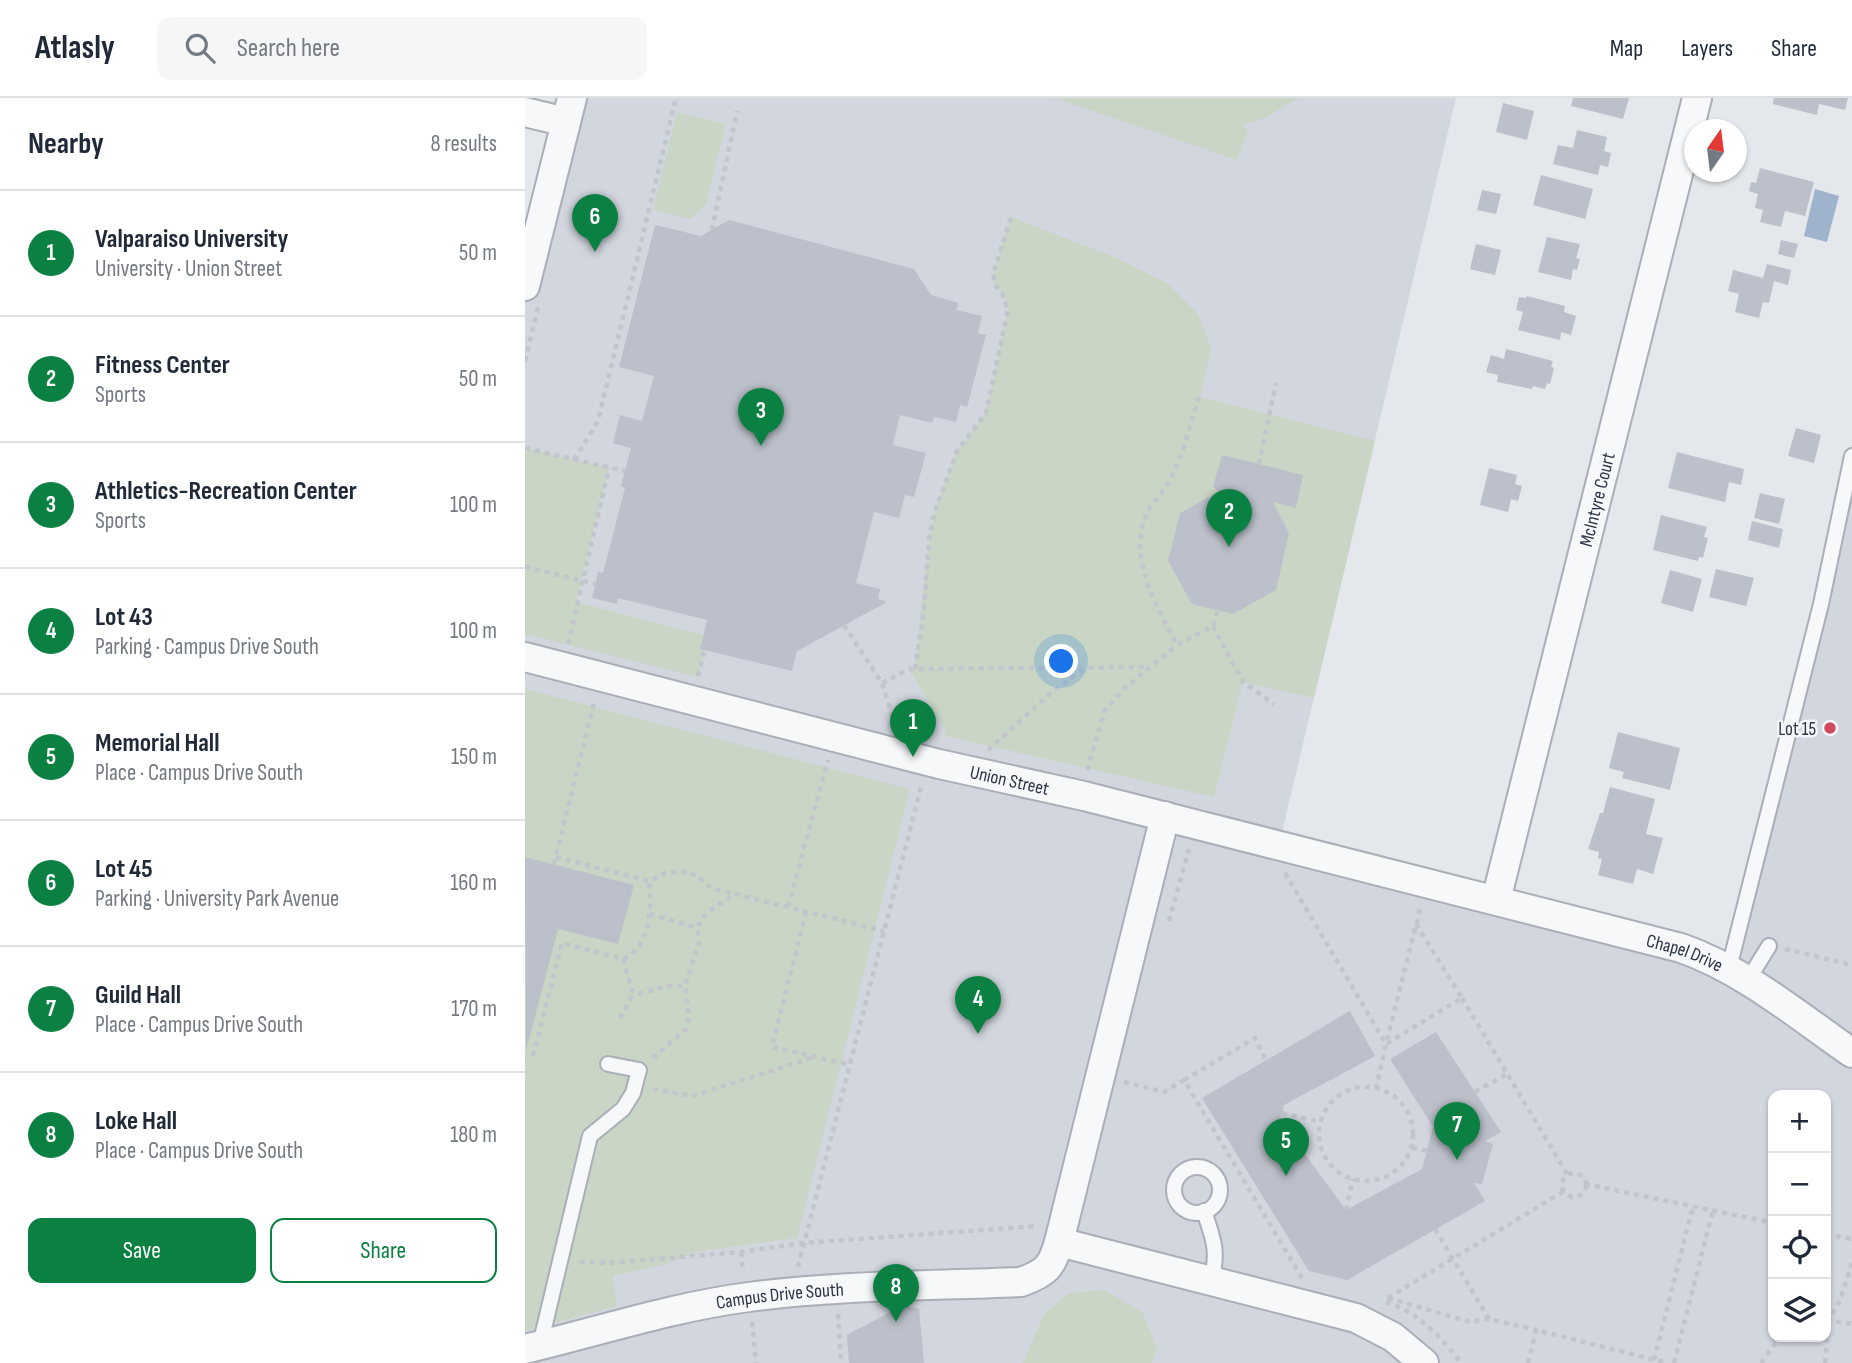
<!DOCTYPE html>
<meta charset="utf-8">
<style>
:root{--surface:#fff;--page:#f6f6f7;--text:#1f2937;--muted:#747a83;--line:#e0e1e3;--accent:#0b8043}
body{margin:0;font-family:"Sofia Sans Condensed",sans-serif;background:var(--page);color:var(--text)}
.controls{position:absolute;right:21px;bottom:21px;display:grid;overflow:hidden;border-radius:14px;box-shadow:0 2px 5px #0004}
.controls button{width:63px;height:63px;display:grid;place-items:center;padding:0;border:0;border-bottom:2px solid var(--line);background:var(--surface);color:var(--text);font:35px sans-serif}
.compass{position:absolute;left:1159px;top:21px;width:63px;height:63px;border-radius:50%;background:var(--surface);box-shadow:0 2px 5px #0004;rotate:14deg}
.you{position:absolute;left:537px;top:564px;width:24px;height:24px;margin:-18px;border:5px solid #fff;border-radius:50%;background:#1a73e8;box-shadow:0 0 0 10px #1a73e833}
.badge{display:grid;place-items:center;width:46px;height:46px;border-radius:50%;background:var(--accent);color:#fff;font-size:23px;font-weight:700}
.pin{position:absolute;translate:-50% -58px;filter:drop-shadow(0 2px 4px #0008)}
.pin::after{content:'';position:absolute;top:37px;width:24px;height:21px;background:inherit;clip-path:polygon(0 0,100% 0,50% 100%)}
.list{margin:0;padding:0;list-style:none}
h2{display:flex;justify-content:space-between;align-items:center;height:91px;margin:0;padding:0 28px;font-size:30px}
h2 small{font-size:23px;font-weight:400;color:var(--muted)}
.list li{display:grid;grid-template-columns:46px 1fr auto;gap:21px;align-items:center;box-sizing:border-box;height:126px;padding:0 28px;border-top:2px solid var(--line)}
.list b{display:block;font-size:26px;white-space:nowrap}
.list p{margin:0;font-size:23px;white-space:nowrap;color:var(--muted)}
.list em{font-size:23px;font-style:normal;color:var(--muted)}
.actions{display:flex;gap:14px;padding:21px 28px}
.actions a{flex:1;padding:16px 0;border:2px solid var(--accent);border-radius:14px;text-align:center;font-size:24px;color:var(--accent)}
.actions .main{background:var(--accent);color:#fff}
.icon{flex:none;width:38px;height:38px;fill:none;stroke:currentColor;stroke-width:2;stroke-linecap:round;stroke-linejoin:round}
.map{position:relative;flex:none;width:1327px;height:1265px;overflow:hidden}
header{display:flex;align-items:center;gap:42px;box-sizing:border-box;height:98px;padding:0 35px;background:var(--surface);border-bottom:2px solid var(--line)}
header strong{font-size:33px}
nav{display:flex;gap:38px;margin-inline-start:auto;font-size:24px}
.search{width:490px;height:63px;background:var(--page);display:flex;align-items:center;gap:18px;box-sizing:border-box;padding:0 24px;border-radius:14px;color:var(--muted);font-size:26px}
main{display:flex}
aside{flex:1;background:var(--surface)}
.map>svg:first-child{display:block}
</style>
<header>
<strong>Atlasly</strong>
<div class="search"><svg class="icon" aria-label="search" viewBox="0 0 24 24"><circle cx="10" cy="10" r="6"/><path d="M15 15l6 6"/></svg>Search here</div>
<nav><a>Map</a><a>Layers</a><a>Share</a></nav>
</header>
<main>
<aside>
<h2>Nearby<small>8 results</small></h2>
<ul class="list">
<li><span class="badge">1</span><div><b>Valparaiso University</b><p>University · Union Street</p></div><em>50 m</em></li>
<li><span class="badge">2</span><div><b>Fitness Center</b><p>Sports</p></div><em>50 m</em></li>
<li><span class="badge">3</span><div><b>Athletics-Recreation Center</b><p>Sports</p></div><em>100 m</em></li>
<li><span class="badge">4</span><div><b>Lot 43</b><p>Parking · Campus Drive South</p></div><em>100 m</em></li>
<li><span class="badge">5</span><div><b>Memorial Hall</b><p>Place · Campus Drive South</p></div><em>150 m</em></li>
<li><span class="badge">6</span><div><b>Lot 45</b><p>Parking · University Park Avenue</p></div><em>160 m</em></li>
<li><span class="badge">7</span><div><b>Guild Hall</b><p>Place · Campus Drive South</p></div><em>170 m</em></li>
<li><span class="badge">8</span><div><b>Loke Hall</b><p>Place · Campus Drive South</p></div><em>180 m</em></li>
</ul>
<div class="actions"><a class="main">Save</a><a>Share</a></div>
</aside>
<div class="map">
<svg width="1327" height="1265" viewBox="0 0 1327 1265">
<rect width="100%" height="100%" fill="#e4e7ec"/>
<path fill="#d2d6de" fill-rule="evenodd" d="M47,0H931L754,747L1208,872L1327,367V1265H0V188ZM1248,997H1301V1239H1248Z"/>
<g fill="#c9d6c5">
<path d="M529,0H773L742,19L716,28L723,32L712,62Z"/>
<path d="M152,14L201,26L181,106L166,121L128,112Z"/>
<path d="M486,119L592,160L642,185L673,216L686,250L675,299L850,343L789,600L718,584L689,699L420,638L421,633L384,571L390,570L404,442L410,413L432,353L461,315L483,212L477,196L470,187L468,176Z"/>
<path d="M0,350L84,370L51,504L178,537L175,551L180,552L173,579L0,536Z"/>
<path d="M0,591L385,691L272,1140L170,1154L142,1166L88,1178L92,1208L0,1233Z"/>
<path d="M580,1192L617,1214L632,1250L627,1265H498L519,1216L544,1195Z"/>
</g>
<path fill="#9fb4cc" d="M1290,91L1314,98L1302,144L1279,138Z"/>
<g fill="#bbc0ca">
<path d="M1048,0H1104L1098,21L1046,8Z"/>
<path d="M1249,0H1323L1320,12L1294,6L1292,17L1248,6Z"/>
<path d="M978,5L1009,13L1002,42L971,34Z"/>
<path d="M1052,32L1082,39L1079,53L1086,55L1083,69L1075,67L1073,77L1028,66L1033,47L1048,50Z"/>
<path d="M1235,70L1289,84L1280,118L1260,113L1256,129L1235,124L1238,112L1230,110L1233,96L1224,93L1226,84L1231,85Z"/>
<path d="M1016,77L1068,91L1060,121L1008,107Z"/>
<path d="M957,92L976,96L971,116L952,112Z"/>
<path d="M204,122L389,171L406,197L434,205L431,212L457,218L453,235L461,237L442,309L435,307L431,324L409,319L407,325L375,317L368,347L401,355L389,399L380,397L374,420L349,414L331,485L355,491L353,501L362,504L272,553L267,573L175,551L182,522L93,500L92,506L67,500L73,474L78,475L100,390L96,388L106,350L88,345L95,317L117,323L129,278L94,269L130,127L176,138Z"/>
<path d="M1022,139L1055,146L1051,160L1055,161L1052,172L1048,171L1046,182L1013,174Z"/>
<path d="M1256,142L1273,146L1269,160L1253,156Z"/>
<path d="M951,146L976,152L970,177L945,171Z"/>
<path d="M1242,166L1266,172L1263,187L1249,183L1244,205L1238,204L1234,220L1210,214L1214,196L1203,193L1208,172L1238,180Z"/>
<path d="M1002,198L1040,208L1039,214L1051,218L1046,237L1036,234L1035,242L993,232L998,214L991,212L994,199L1001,200Z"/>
<path d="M981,251L1028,263L1026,269L1029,270L1025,286L1022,285L1020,291L1008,288L1007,291L972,284L973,277L961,274L966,257L979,261Z"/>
<path d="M1271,330L1296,337L1289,365L1263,358Z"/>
<path d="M1152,354L1219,371L1216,387L1204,384L1200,404L1143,390Z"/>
<path d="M697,357L778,377L771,410L748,404L764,435L751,492L708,516L667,506L643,463L655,415L693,394L688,388Z"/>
<path d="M964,370L992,377L990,386L997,388L993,403L986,401L983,414L955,407Z"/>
<path d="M1235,395L1260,401L1254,426L1229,420Z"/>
<path d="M1136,417L1182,429L1179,439L1183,440L1178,460L1174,459L1173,463L1128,452Z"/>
<path d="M1227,423L1258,431L1254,450L1223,442Z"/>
<path d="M1191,471L1229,480L1221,508L1184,499Z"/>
<path d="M1145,472L1177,481L1168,514L1136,505Z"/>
<path d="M1093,634L1155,650L1145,692L1097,680L1099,674L1084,670Z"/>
<path d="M1085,689L1130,701L1121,736L1138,740L1128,776L1112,771L1108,786L1073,777L1077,761L1073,760L1074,754L1063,751L1075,715H1078Z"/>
<path d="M0,759L109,787L93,846L33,831L1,953Z"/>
<path d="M825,913L850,958L759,1007L755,1022L821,1112L897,1071L908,1029L865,961L911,934L976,1034L960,1043L968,1046L957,1086L949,1085L960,1103L822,1182L784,1173L677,1000Z"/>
<path d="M378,1207L394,1211L399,1265H324L322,1237Z"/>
</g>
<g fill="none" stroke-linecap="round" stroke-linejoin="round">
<g stroke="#a9aeb7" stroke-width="18">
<g id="lane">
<path d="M1204,870L1296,506L1327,358"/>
<path d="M1223,882L1244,848"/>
<circle cx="672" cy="1092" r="23"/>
<path d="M679,1113C689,1143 693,1151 687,1182"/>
<path d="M15,1247L65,1038L98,1011L108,995L114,972L83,966"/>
</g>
</g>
<g stroke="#a9aeb7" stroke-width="32">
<g id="street">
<path d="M0,14L41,24"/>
<path d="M0,188L47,0"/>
<path id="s1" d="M0,559L414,666L559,698L1156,850C1219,872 1272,917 1327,955"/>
<path id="s2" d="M971,802L1172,0"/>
<path d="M534,1144L831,1220L868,1239L899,1265"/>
<path id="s3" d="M0,1251C75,1233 147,1209 224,1199C314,1187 406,1188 496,1184C521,1175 527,1169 534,1144L640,718"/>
</g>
</g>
<g stroke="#c2c5cb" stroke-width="4.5" stroke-dasharray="5 5" stroke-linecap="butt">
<path d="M187,132L212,13"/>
<path d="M0,263L13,209"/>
<path d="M674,299C666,323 658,358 646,380C639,394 625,405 620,420C604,463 633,511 652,547L688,528L693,512"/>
<path d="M0,350L100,373"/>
<path d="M49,362L73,323L151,0"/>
<path d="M734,366L751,285"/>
<path d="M0,469L70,486"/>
<path d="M319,527L357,585L370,627"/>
<path d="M688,528L718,584L749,606"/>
<path d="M43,546L84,370"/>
<path d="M390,571L399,511L404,442L410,413L432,353L461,315L483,211L477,196L470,187L468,176L486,119"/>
<path d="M173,578L180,552"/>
<path d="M357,585L384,571L625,569"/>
<path d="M463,652L528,593L561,570"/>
<path d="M562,672L580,612L601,589L652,547"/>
<path d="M31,759L124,783L140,775L159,774L173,778L186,790L359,833"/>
<path d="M29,766L70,601"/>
<path d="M760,775L861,946L851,990"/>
<path d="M263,809L303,662"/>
<path d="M281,814L247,949L325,967"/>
<path d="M125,816L172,830"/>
<path d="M644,823L664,751"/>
<path d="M891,826L937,900L861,946L895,811"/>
<path d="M1260,851L1327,867"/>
<path d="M98,861L107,892L112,896L144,888H160"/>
<path d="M937,900L1042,1076"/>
<path d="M95,920L109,894"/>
<path d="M8,958L37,845L98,861C127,847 126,811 124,783"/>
<path d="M128,960L161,931L164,919L160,888L174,844L172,830L179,818L191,808L211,796"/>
<path d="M659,982L730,940L741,962"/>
<path d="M599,984L639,994L659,982L777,1180"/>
<circle cx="841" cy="1036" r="47"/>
<path d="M128,991L167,998L287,960"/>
<path d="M950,994L982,976"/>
<path d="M757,1015L796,1024"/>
<path d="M887,1050L902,1053"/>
<circle cx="1049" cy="1087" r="12"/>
<path d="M1060,1086L1248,1125"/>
<path d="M821,1112L828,1081"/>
<path d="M910,1131L964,1221"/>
<path d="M1301,1136L1327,1141"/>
<path d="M216,1154L218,1174"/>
<path d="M55,1164L84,1165L216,1154L278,1145L513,1128"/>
<path d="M273,1169L397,685"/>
<path d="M863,1200L1039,1093"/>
<path d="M863,1200L945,1224L964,1221L1011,1232"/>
<path d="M861,1204C893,1214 916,1239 936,1265"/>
<path d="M313,1216L316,1265"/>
<path d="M1301,1222L1327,1226"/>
<path d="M227,1224L231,1265"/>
<path d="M1129,1262L1168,1108"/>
<path d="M1003,1265L1011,1232L1142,1265"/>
<path d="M1149,1265L1188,1112"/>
<path d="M1236,1265L1255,1239"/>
<path d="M1300,1265L1304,1222L1315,1202L1327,1165"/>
</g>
<use href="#lane" stroke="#f7f8fa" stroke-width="14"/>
<use href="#street" stroke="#f7f8fa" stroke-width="28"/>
</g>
<circle fill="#d1495b" stroke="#f4f6f9" stroke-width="2.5" cx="1305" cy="630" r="7"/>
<g text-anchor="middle" stroke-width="5" stroke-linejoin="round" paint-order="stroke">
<g font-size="19" fill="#2b3445" stroke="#f4f6f9">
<text dy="7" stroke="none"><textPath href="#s2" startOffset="413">McIntyre Court</textPath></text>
<text dy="7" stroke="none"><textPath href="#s1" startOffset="500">Union Street</textPath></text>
<text dy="7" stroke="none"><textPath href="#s1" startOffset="1197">Chapel Drive</textPath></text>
<text dy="7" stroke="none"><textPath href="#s3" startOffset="261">Campus Drive South</textPath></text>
</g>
<g font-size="19" fill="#2b3445" stroke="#f4f6f9" text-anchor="end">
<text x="1291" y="637">Lot 15</text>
</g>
</g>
</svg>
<div class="controls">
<button>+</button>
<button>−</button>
<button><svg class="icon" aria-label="locate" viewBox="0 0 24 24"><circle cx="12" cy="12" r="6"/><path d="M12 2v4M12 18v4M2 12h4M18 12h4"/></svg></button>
<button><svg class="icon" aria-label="layers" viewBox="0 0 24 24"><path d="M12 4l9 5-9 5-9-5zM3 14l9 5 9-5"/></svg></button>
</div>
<svg class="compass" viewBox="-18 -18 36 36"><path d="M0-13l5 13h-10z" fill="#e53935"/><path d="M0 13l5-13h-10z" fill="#747a83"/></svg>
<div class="you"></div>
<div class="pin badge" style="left:388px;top:659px">1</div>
<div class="pin badge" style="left:704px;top:449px">2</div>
<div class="pin badge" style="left:236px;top:348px">3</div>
<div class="pin badge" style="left:453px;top:936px">4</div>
<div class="pin badge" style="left:761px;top:1078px">5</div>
<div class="pin badge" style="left:70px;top:154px">6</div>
<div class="pin badge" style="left:932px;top:1062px">7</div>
<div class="pin badge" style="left:371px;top:1224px">8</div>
</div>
</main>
